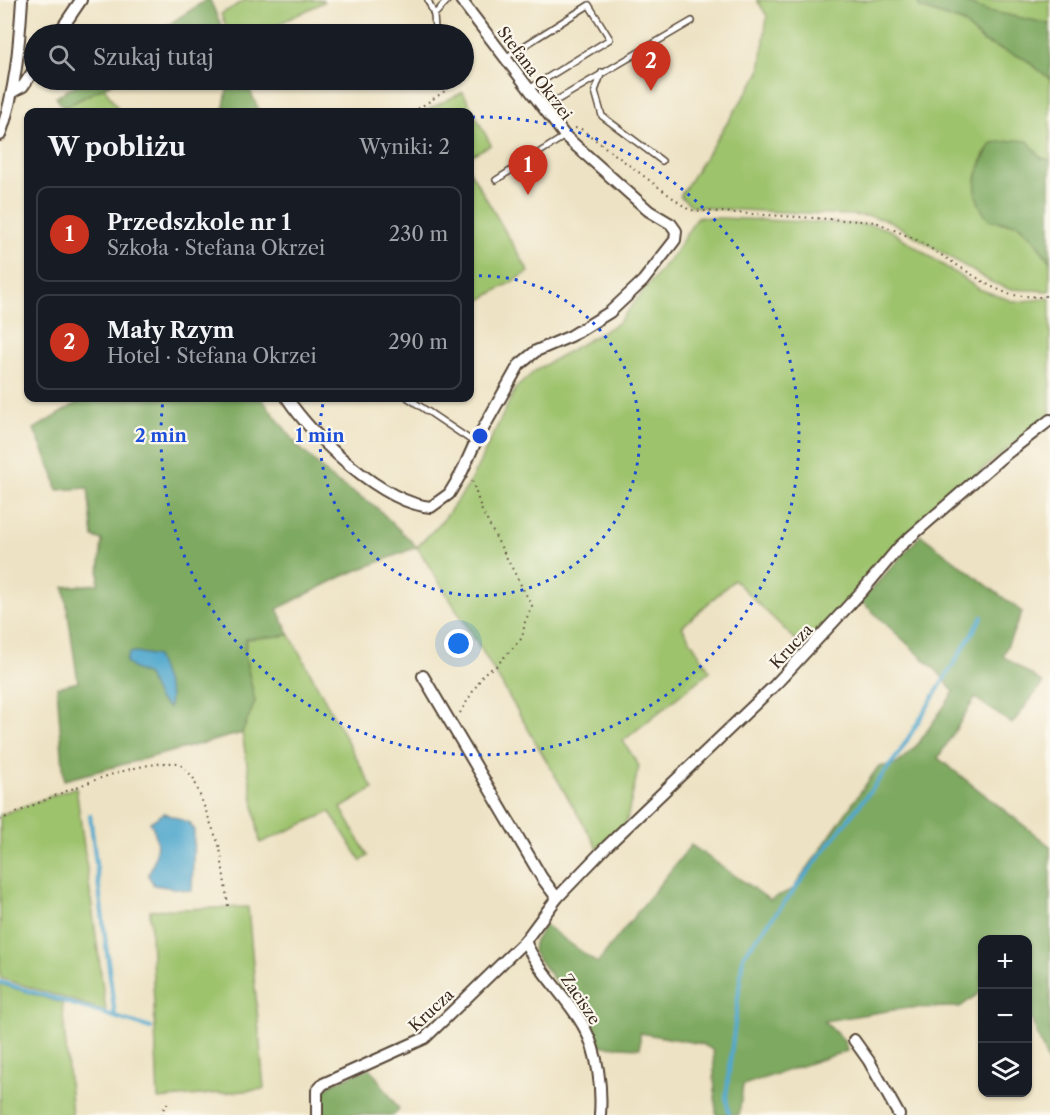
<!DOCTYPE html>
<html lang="pl">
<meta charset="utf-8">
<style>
:root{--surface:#171b24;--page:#242831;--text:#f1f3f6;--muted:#9ea1a6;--line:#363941;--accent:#c8321e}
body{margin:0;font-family:"Libre Caslon Text",serif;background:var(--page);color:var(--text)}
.controls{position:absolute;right:18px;bottom:18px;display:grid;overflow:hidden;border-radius:12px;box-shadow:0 2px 4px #0004}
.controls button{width:54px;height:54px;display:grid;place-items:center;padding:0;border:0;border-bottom:2px solid var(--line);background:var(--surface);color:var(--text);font:30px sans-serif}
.you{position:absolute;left:459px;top:644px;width:21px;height:21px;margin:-15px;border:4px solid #fff;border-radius:50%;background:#1a73e8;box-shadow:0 0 0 9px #1a73e833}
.badge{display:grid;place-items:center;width:39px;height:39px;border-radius:50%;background:var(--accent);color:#fff;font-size:20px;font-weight:700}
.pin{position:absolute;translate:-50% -50px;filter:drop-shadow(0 2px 3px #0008)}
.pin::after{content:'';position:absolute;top:32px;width:21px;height:18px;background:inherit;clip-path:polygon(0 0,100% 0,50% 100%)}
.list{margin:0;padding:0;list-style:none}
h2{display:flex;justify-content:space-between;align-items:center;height:78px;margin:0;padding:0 24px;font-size:26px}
h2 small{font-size:20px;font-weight:400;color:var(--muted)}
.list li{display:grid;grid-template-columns:39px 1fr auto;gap:18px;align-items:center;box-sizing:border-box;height:96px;margin:0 12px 12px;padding:0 12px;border:2px solid var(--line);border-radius:12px}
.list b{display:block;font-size:22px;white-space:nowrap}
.list p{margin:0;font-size:20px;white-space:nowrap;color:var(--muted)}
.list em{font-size:20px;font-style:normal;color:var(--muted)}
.icon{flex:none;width:33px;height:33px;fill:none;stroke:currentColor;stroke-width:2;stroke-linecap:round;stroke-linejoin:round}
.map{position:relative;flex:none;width:1050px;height:1115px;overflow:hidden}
.search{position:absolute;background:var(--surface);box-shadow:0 2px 4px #0004;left:24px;top:24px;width:450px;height:66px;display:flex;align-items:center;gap:15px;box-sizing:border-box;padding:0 21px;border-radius:33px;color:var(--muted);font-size:22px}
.panel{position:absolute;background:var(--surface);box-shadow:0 2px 4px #0004;left:24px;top:108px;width:450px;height:294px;border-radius:12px}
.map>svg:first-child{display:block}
</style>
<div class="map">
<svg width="1050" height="1115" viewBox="0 0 1050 1115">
<rect width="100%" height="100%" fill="#fbf7ec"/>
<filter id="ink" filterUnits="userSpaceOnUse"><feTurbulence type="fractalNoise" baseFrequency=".0167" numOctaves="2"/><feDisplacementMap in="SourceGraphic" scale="12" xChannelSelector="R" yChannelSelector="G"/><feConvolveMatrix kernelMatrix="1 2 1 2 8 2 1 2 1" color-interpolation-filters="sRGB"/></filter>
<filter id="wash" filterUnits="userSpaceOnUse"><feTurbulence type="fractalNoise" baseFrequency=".008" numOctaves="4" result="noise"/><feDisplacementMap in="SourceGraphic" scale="24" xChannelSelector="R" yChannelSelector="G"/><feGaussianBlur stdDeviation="1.35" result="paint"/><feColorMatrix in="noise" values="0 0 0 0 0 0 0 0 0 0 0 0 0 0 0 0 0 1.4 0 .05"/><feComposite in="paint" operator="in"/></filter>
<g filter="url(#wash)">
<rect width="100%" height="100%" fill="#ede2c3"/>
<g fill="#9ec36d" stroke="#6c7646" stroke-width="1.5">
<path d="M245,0H323L324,2L258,34H229L221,14Z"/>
<path d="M757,0H917L920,8L962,22L984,42L1025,59L1050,79V160L992,143L984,154L976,178L999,223L1017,224L1034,239L1050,262V291L1009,289L991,282L890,221L869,216L719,209L692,206L680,196L760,72L767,16Z"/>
<path d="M958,0H1050V24L988,11Z"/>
<path d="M104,87L120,112H67L63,108Z"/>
<path d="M463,92L491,145L470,156V112H423Z"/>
<path d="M470,171L529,272L470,306Z"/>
<path d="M697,217L873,225L890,230L979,289L1015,302L1050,298V414L950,496L805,649L734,580L682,627L710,671L623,741L639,766L626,823L598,849L480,647L417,547L444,519L468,486L516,388L536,370L618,323L676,251Z"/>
<path d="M290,635L373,789L341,808L368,856L361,861L330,812L260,843L242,733L255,702L245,656L246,639Z"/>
<path d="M76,787L106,1011L0,978V815Z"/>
<path d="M248,907L264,1089L158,1099L150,910Z"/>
<path d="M0,984L62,1003L72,1115H0Z"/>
</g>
<g fill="#7ea960" stroke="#5c6a3f" stroke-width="1.5">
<path d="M206,0H210L225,34H154Z"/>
<path d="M917,0H958L988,11L1050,24V79L1025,59L984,42L962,22L920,8Z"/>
<path d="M84,80H118L63,108L56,97Z"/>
<path d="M223,80H245L260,112H223L227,90Z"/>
<path d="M1018,140L1028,141L1041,158L1050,160V262L1034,239L1018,224L989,220C967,195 975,170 992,143Z"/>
<path d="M85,398H261L299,447L335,481L375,506L417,547L343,576L277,609L290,635L246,639L245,656L255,702L242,733L64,780L57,687L78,682L64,587L98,584L102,540L93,537L88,488L57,490L54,476L34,429Z"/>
<path d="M921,535L1022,612L1003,656L1043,683L1012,724L975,698L938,758L1050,846V1068L1028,1010V940H982V991L960,1007L906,1008L824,1021L845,1042L847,1051L743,1085L739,1115H716L713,1050L702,1044L640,1033V1048L599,1046L591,1028L533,952L534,943L545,925L597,963L691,845L770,900L793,889L878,767L897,764L918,744L954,692L938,672L861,601Z"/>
<path d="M370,1068L399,1109L394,1115H321V1094L331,1084Z"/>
</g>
<g fill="#51a8cd" stroke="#466976" stroke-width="1.5">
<path d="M136,652L156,656L170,695L169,708L158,699L147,675L132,668L126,662L129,653Z"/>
<path d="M164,813L190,823L194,831L192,891L154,885L148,875C157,858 161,839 150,822Z"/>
</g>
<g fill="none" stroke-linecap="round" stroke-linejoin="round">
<g stroke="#51a8cd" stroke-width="4">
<path d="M90,815L115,1017"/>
<path d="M0,982L151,1028"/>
<path d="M729,1115L726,1097L743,956L898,755L982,617"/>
</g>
</g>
</g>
<g filter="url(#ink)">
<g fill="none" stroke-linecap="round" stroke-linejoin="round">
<g stroke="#564637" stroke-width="8">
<g id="lane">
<path d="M428,0L434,15"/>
<path d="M420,34L435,29L434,15L448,0"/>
<path d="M505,58L589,5L610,39L529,89"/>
<path d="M602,72L595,91L602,116L662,161"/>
<path d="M540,102L559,99L692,21"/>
<path d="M496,180L565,136"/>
<path d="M408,398L475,443"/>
</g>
</g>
<g stroke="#564637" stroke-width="14">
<g id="street">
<path d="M58,34L81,0"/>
<path d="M12,92L23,86L34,70"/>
<path d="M0,135C16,91 19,46 22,0"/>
<path d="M287,398C313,438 383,503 431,507L449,494L461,474L475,443L519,365L536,351L571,336L610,312L643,281L675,240L676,231L671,224L649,211L565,136L461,0"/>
<path d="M423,676L542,878L557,898"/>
<path d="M525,941C539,974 569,998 585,1029C598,1053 602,1088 600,1115"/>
<path d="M854,1040L869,1061L899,1115"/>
<path d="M317,1115V1091L323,1084L425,1038L525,941L557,898L607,846L775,685L863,590L900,546L1001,458L1050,420"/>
</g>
</g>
<g stroke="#564637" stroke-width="2" stroke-dasharray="1.5 4.5" stroke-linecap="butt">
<path d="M413,112L445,91L444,80"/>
<path d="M575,128L581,129L689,210L876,222L919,241L990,286L1011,295L1040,297L1050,295"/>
<path d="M460,713L484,673L496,666L522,638L525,622L532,606L482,511L472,480"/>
<path d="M0,820C48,799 128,760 179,763L193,777L220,848L228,906"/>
<path d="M162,1115L164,1107L170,1101"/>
</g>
<use href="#lane" stroke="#fff" stroke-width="5"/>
<use href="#street" stroke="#fff" stroke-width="10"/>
</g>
</g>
<g fill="none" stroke="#1d4ed8" stroke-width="3" stroke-dasharray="3 6">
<path d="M470 276A160 160 0 1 1 324 399"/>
<path d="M472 117A319 319 0 1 1 163 400"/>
</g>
<g text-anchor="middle" stroke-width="4.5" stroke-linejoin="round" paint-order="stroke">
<g font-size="16" fill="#3b2a1e" stroke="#fbf7ec">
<text transform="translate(535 73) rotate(53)" y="6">Stefana Okrzei</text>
<text transform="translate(791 646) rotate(-47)" y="6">Krucza</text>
<text transform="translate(581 999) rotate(56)" y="6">Zacisze</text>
<text transform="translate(431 1010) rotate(-43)" y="6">Krucza</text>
</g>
</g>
<circle cx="480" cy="436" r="9" fill="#1d4ed8" stroke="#fbf7ec" stroke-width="3"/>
<g font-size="18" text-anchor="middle" font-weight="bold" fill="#1d4ed8" stroke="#fbf7ec" stroke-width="4.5" stroke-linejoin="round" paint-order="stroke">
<text x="161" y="442">2 min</text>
<text x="320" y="442">1 min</text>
</g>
</svg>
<div class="controls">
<button>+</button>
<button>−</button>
<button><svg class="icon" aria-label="layers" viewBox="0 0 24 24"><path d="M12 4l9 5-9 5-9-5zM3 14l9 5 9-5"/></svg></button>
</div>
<div class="you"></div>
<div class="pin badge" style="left:528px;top:195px">1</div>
<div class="pin badge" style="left:651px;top:91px">2</div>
<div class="search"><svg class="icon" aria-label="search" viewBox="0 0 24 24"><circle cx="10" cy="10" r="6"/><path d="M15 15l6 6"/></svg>Szukaj tutaj</div>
<section class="panel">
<h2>W pobliżu<small>Wyniki: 2</small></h2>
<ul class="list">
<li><span class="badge">1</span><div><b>Przedszkole nr 1</b><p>Szkoła · Stefana Okrzei</p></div><em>230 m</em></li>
<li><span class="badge">2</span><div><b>Mały Rzym</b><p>Hotel · Stefana Okrzei</p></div><em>290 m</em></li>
</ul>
</section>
</div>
